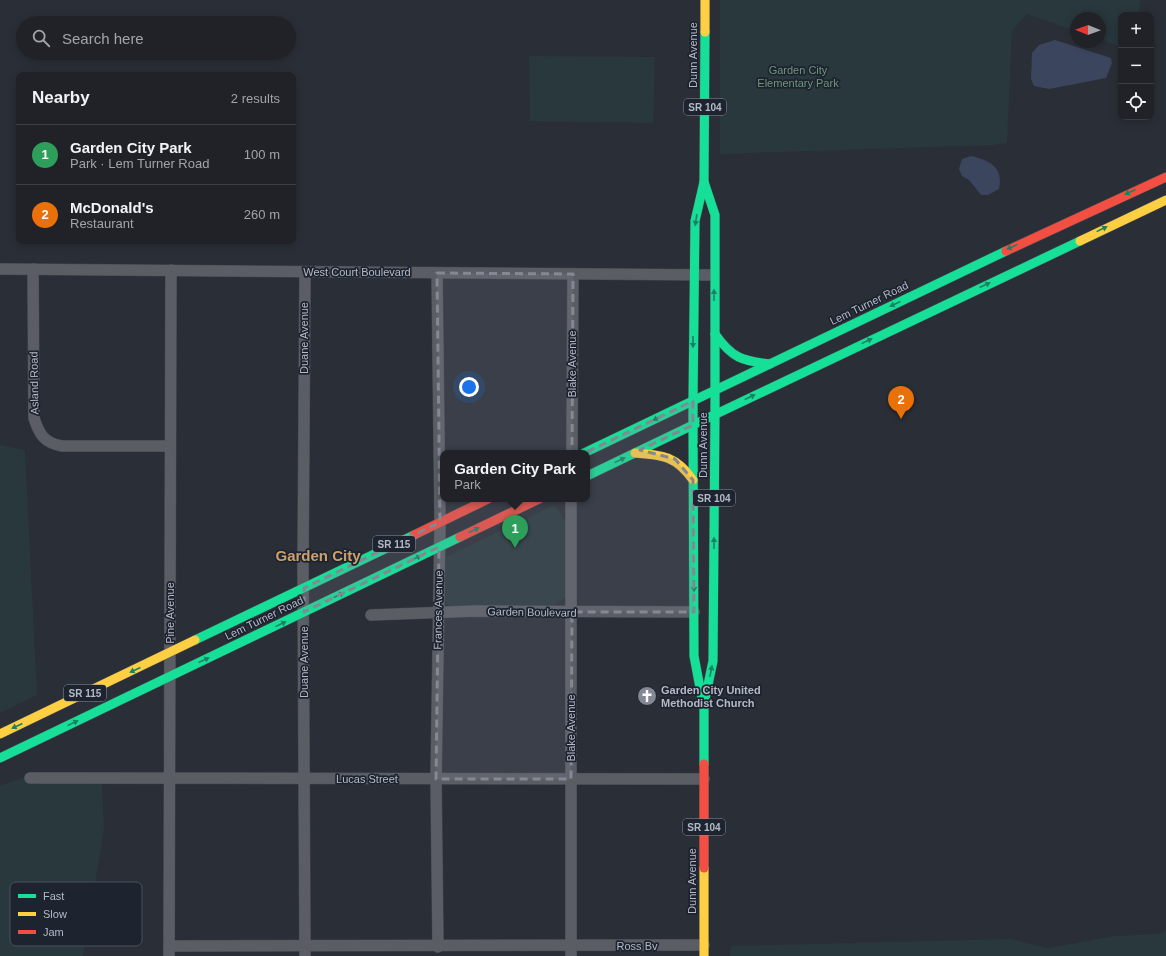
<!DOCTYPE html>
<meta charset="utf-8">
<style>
:root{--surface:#202228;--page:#282a30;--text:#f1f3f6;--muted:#a2a4a8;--line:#3d3f45;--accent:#848894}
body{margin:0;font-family:Arial,sans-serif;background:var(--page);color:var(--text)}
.controls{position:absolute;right:12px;top:12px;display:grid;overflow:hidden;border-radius:8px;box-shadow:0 2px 10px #0003}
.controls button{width:36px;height:36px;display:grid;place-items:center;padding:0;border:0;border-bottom:1px solid var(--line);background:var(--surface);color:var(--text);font:20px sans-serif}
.compass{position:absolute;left:1070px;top:12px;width:36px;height:36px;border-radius:50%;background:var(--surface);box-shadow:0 2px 10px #0003;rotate:271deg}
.you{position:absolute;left:469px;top:387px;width:14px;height:14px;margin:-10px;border:3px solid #fff;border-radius:50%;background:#1a73e8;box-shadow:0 0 0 6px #1a73e833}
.badge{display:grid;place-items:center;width:26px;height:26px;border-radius:50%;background:var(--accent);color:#fff;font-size:13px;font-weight:700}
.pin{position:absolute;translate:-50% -33px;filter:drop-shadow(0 1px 2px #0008)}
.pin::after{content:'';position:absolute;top:21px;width:14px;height:12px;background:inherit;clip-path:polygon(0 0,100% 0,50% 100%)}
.popup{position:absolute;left:440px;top:450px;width:150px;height:52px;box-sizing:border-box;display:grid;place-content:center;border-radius:8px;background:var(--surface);filter:drop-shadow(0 1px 3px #0005);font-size:13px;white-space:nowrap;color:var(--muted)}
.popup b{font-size:15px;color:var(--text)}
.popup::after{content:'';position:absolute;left:50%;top:100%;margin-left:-8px;border:8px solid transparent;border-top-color:var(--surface)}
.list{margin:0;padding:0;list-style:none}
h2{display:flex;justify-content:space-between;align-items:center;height:52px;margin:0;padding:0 16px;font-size:17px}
h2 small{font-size:13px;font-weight:400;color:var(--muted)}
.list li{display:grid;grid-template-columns:26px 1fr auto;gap:12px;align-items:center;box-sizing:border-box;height:60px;padding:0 16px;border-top:1px solid var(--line)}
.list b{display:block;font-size:15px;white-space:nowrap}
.list p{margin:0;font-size:13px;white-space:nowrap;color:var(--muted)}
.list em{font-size:13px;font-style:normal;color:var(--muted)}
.icon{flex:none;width:22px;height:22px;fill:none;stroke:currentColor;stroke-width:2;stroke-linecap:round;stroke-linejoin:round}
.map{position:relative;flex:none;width:1166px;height:956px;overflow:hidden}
.search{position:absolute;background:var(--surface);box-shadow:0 2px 10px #0003;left:16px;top:16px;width:280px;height:44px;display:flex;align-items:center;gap:10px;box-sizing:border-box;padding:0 14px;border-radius:22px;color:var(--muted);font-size:15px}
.panel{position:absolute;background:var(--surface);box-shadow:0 2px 10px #0003;left:16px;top:72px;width:280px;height:172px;border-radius:8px}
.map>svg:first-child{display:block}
</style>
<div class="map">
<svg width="1166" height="956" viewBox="0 0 1166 956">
<rect width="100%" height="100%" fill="#2a2e36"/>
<g fill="#28383c">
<path d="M720,0H1140L1139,15H1121V47L1100,39V18H1076V31L1027,14L1012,31L1007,143L993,145L720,154Z"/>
<path d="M529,56L655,57L653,123L530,121Z"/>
<path d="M0,445L25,450L37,695L0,713Z"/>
<path d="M554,505L566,522L567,596L554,605L451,608L443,599L446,557Z"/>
<path d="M28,776L29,783L102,782L104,829L83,956H0V786Z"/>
<path d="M1166,930V956H730L731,946L1011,939L1048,948L1115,936L1159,934Z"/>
</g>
<g fill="#3b455e">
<path d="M1055,40L1111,58L1112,63L1106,78L1049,89L1034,86L1031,79L1032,53L1039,45Z"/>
<path d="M971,156C989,160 1004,167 999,189L988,195H981L969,180L962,176L959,169L962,159Z"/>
</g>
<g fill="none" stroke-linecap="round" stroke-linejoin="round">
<g stroke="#46494f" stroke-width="12">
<g id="street">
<path d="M0,269L714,275"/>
<path d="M33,269L34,418C39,434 44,443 62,446H169"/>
<path d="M305,272L303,570L305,956"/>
<path d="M437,273L440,522L436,779L438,947"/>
<path d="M572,453L573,274"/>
<path d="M371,615L476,611L694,612"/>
<path d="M30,778L704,779"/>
<path d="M169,946L704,945"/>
<path d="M169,956L171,270"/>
<path d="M571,956V499"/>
</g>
</g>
<g stroke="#46494f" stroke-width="10">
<g id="fast">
<path d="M704,182L715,215V334"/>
<path d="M715,334V414"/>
<path d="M715,334C732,358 742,361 770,364"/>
<path d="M693,401V425L1080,241"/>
<path d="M693,401L695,221L704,182L705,32"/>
<path d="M584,453L1006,251"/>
<path d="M587,476L693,425L694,656L704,709V764"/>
<path d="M195,640L414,535"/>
<path d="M705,699L713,661L715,414"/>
<path d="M0,758L460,537"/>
</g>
</g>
<g stroke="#46494f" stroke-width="10">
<g id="slow">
<path d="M705,0V32"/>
<path d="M1080,241L1166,200"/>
<path d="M635,453C663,455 676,456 693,480"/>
<path d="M0,734L195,640"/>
<path d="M704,868V956"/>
</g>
</g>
<g stroke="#46494f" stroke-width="10">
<g id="jam">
<path d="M1006,251L1166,177"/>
<path d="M414,535L488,499"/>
<path d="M460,537L539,499"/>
<path d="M704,764V868"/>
</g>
</g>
<use href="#street" stroke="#5a5d64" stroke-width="11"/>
<use href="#fast" stroke="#16e098" stroke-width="9"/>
<use href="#slow" stroke="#ffcf43" stroke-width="9"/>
<use href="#jam" stroke="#f24e42" stroke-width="9"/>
</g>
<defs><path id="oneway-solid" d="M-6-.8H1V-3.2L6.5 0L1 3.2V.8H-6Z"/></defs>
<g fill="#1a8264">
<use href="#oneway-solid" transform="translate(1130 192) rotate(156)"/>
<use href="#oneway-solid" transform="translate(696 220) rotate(99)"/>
<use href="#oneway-solid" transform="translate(1102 229) rotate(-26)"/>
<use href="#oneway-solid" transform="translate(1012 247) rotate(154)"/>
<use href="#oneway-solid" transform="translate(985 285) rotate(-25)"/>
<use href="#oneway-solid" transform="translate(714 295) rotate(-90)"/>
<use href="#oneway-solid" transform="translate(895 304) rotate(155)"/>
<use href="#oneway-solid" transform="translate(867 341) rotate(-26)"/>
<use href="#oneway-solid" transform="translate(693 342) rotate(90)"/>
<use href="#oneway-solid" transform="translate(750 397) rotate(-26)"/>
<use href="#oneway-solid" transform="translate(658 418) rotate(154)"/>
<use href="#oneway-solid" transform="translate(620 460) rotate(-26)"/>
<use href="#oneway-solid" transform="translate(474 530) rotate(-26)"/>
<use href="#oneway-solid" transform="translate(714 543) rotate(-90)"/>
<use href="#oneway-solid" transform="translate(416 558) rotate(-26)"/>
<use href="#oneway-solid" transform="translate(694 586) rotate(90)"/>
<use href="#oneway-solid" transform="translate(339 595) rotate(-26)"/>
<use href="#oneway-solid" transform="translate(281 624) rotate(-26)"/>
<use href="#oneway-solid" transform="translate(204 660) rotate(-26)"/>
<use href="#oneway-solid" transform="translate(135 670) rotate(155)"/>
<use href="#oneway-solid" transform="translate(711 671) rotate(-79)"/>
<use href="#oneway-solid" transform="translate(73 723) rotate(-26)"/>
<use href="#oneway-solid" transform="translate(17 726) rotate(155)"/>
</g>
<path fill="#848894" fill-opacity="0.2" stroke="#848894" stroke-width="3" stroke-dasharray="8 5" stroke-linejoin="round" d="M437,273L573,274L572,459L693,401V425L640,450L675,459L693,480L694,612H572L571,779H436L439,547L304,612V588L440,522Z"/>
<defs>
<g id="church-disc" transform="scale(1)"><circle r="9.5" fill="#848894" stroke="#1e2330"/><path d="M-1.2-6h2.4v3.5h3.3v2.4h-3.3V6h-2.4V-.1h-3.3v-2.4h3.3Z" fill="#fff"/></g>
</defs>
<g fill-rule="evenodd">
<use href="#church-disc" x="647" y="696"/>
</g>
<g text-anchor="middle" stroke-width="3.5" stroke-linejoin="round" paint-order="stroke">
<g fill="#1e2330" stroke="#888c99" stroke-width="1">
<rect x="684" y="99" width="42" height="16" rx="3"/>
<rect x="693" y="490" width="42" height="16" rx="3"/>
<rect x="373" y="536" width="42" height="16" rx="3"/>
<rect x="64" y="685" width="42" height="16" rx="3"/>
<rect x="683" y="819" width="42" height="16" rx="3"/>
</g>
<g font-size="10" font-weight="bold" fill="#b5b9c6">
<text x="705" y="111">SR 104</text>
<text x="714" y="502">SR 104</text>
<text x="394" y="548">SR 115</text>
<text x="85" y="697">SR 115</text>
<text x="704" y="831">SR 104</text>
</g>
<g font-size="11" fill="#b5b9c6" stroke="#1e2330">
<text transform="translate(693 55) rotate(-90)" y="4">Dunn Avenue</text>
<text x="357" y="276">West Court Boulevard</text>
<text transform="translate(869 303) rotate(-26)" y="4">Lem Turner Road</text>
<text transform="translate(304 338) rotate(-90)" y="4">Duane Avenue</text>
<text transform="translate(572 364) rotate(-90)" y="4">Blake Avenue</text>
<text transform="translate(34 383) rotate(-91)" y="4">Asland Road</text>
<text transform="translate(703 445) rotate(-90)" y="4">Dunn Avenue</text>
<text transform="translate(438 610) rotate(-89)" y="4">Frances Avenue</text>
<text transform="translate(532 612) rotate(1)" y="4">Garden Boulevard</text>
<text transform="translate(170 613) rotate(-90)" y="4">Pine Avenue</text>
<text transform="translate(264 618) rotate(-26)" y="4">Lem Turner Road</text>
<text transform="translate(304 662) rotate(-90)" y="4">Duane Avenue</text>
<text transform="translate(571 728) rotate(-90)" y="4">Blake Avenue</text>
<text x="367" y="783">Lucas Street</text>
<text transform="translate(692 881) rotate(-90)" y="4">Dunn Avenue</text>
<text x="637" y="950">Ross Bv</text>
</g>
<g font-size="11" fill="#6e957c" stroke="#1e2330">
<text x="798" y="74">Garden City<tspan x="798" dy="13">Elementary Park</tspan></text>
</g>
<g font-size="11" font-weight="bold" fill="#b5b9c6" stroke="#1e2330" text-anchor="start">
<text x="661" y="694">Garden City United<tspan x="661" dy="13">Methodist Church</tspan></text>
</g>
<g font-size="15" font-weight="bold" fill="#cba16b" stroke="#1e2330">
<text x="318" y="561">Garden City</text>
</g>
</g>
<rect x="10" y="882" width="132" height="64" rx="6" fill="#1e2330" stroke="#4b505d" stroke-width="1"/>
<rect x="18" y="894" width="18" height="4" fill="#16e098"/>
<rect x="18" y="912" width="18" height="4" fill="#ffcf43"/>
<rect x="18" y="930" width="18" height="4" fill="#f24e42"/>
<g font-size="11" fill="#b5b9c6">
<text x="43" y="900">Fast</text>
<text x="43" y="918">Slow</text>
<text x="43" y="936">Jam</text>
</g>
</svg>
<div class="controls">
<button>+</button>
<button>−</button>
<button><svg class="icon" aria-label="locate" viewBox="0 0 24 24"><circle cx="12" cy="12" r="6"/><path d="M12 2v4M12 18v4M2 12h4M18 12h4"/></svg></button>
</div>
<svg class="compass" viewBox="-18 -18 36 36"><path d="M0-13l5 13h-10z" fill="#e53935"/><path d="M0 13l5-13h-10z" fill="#a2a4a8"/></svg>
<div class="you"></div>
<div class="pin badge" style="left:515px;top:548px;background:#2e9e5b">1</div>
<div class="popup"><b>Garden City Park</b>Park</div>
<div class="pin badge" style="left:901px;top:419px;background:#e8710a">2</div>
<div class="search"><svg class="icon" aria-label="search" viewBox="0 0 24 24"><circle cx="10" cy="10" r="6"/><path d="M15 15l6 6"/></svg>Search here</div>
<section class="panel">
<h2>Nearby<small>2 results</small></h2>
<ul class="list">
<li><span class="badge" style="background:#2e9e5b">1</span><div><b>Garden City Park</b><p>Park · Lem Turner Road</p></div><em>100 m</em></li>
<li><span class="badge" style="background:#e8710a">2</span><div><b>McDonald's</b><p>Restaurant</p></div><em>260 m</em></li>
</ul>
</section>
</div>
